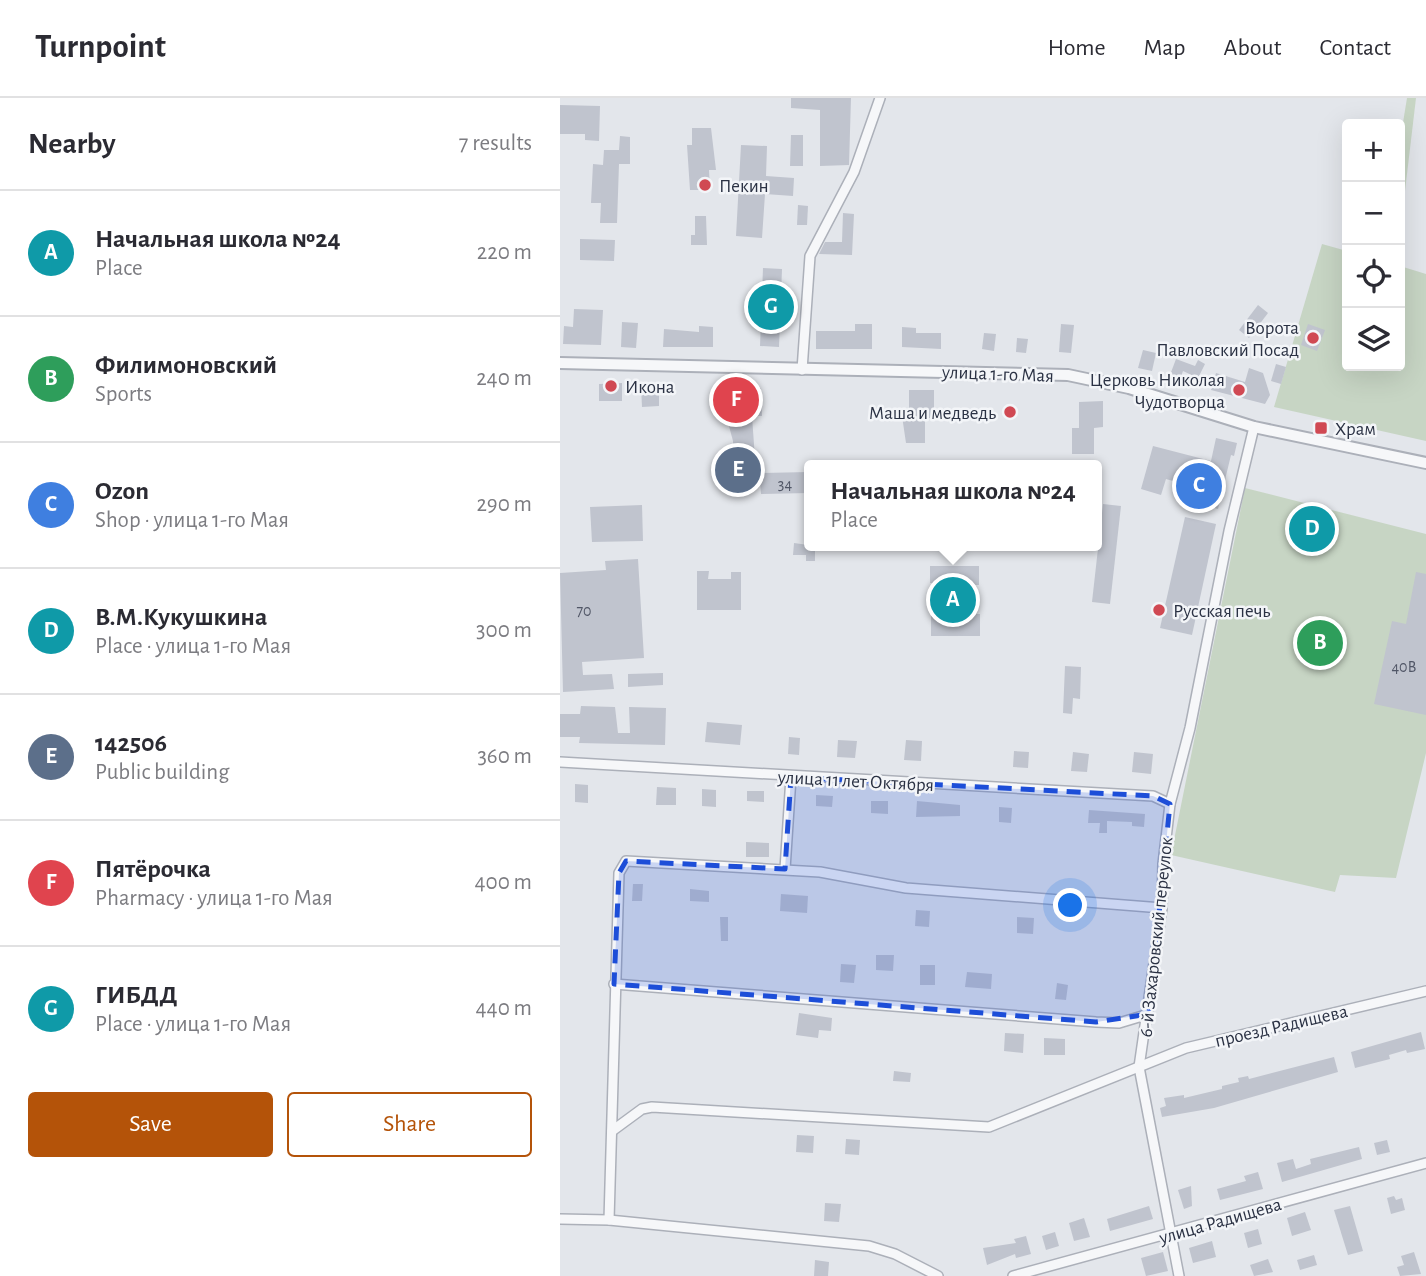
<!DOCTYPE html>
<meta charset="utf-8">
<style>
:root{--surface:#fff;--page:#f7f7f7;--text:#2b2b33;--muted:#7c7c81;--line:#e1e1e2;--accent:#b45309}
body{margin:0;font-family:"Alegreya Sans",sans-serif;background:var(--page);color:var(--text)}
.controls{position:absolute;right:21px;top:21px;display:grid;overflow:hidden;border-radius:7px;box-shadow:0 7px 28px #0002}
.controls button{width:63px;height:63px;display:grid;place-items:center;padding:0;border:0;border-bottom:2px solid var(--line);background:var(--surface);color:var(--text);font:35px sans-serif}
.you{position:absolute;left:511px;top:808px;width:24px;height:24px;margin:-18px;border:5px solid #fff;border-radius:50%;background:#1a73e8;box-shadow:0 0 0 10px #1a73e833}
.badge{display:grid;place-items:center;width:46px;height:46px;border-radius:50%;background:var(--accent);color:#fff;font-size:23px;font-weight:700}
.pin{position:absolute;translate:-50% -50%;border:4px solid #fff;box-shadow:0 2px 7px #0006}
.popup{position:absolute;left:244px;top:362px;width:298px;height:91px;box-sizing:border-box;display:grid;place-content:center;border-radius:7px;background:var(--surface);filter:drop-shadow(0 2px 5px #0005);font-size:23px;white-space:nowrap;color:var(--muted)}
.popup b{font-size:26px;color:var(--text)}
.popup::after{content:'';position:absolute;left:50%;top:100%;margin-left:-14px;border:14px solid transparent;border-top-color:var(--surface)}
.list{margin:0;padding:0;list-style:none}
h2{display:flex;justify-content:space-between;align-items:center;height:91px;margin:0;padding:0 28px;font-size:30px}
h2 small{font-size:23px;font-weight:400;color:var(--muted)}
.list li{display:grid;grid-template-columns:46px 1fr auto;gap:21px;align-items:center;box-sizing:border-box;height:126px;padding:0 28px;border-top:2px solid var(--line)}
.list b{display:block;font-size:26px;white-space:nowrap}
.list p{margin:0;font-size:23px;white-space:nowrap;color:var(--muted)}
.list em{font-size:23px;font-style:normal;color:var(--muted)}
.actions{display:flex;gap:14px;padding:21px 28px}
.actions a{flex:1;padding:16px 0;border:2px solid var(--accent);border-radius:7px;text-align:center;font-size:24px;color:var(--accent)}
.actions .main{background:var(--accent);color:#fff}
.icon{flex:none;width:38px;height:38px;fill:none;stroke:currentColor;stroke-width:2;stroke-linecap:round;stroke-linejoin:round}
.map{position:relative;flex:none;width:866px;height:1178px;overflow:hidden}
header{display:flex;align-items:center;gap:42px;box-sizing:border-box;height:98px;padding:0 35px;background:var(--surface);border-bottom:2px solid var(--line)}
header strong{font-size:33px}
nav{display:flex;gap:38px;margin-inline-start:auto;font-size:24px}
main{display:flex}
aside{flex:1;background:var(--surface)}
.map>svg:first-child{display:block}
</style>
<header>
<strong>Turnpoint</strong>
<nav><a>Home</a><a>Map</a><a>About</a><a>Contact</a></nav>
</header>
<main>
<aside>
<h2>Nearby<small>7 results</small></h2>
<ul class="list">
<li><span class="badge" style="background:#0f9aa8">A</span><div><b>Начальная школа №24</b><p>Place</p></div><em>220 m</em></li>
<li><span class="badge" style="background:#2e9e5b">B</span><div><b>Филимоновский</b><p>Sports</p></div><em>240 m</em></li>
<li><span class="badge" style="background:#3f7fe0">C</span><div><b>Ozon</b><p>Shop · улица 1-го Мая</p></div><em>290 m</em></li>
<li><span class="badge" style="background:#0f9aa8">D</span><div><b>В.М.Кукушкина</b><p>Place · улица 1-го Мая</p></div><em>300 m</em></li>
<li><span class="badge" style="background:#5c6f8a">E</span><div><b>142506</b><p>Public building</p></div><em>360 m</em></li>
<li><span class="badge" style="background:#e0444e">F</span><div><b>Пятёрочка</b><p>Pharmacy · улица 1-го Мая</p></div><em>400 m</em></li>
<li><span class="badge" style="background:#0f9aa8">G</span><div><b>ГИБДД</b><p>Place · улица 1-го Мая</p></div><em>440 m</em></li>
</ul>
<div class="actions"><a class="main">Save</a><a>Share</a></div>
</aside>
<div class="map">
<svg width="866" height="1178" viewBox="0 0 866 1178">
<rect width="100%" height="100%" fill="#e3e6eb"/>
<g fill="#c7d5c4">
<path d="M847,0H856L840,135V43Z"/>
<path d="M762,146L787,153V268H840V168L866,176V343L714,309Z"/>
<path d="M685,390L866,436V655L836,780L780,777L775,794L611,757Z"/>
</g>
<g fill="#c0c4ce">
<path d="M231,0H291L289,67L260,68V12L231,10Z"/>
<path d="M0,7L40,8L39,43L25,42V36H0Z"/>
<path d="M132,30H151L156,72H149L150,92H130L127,47H132Z"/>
<path d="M231,37H243V68H230Z"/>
<path d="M60,38L70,39V66H59L57,125H40L41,105H31L33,66L43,67L44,52H59Z"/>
<path d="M181,47L207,48L206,78L234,80L233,98L205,96L202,140L176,138Z"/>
<path d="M238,107L248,108L247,127H237Z"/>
<path d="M283,115L294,116L292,157L259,156L265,144H282Z"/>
<path d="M135,118H146L147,147H131V137H135Z"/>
<path d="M20,141L55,142L54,163L20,162Z"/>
<path d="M203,170L222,171L219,249L200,248Z"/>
<path d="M698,207L708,215L689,240L679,232Z"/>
<path d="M14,211L43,212L41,247L3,246L4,228L13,229Z"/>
<path d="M62,224L78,225L76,250L61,249Z"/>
<path d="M295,226H312V251H256V233H295Z"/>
<path d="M501,226L514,227L511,255L499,254Z"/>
<path d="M748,226L765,232L757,253L741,247Z"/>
<path d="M139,228L153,229V249H103L104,231L139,234Z"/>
<path d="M342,229L356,230V235H381V251L342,249Z"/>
<path d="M424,235L436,236L434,253L422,251Z"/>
<path d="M457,240L468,241L466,255L456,254Z"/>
<path d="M583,252L596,255L592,273L578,270Z"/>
<path d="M616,261L635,268L638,262L645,266L638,280L623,273L620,281L610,277Z"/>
<path d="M716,266L726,269L721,286L711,283Z"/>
<path d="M689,270L703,275L710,297L705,306L651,292L656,275L685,284Z"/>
<path d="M62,285V303H39V286Z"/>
<path d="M81,288H99V308L82,309Z"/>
<path d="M173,290H201L202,318H192L196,375L249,374V395L201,396L200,384H173V343L166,317H178L179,298L174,299Z"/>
<path d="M349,292H374V320H365V345H346L342,318H349Z"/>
<path d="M543,303V329L534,330V356H512V330H519V304Z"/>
<path d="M656,340L677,345L674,358L671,357L658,411L637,405L640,391L606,381L601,397L581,391L593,348L651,363Z"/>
<path d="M543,406L561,408L550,506L532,504Z"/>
<path d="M82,407L83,443L32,444L30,409Z"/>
<path d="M739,413L766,418L762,435L736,430Z"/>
<path d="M625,419L656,426L632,537L600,530Z"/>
<path d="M234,445L255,448V463H246V457H233Z"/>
<path d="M78,461L84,560L22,564L23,577L52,576L54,591L3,594L0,475L46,472L45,463Z"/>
<path d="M370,468H419V487H403L404,516H420V538H371V517H383L382,485H370Z"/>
<path d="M137,473H149L148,481H171V474H181V512H137Z"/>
<path d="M856,474L866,476V617L814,606L832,523L846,526Z"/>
<path d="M505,568L521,569L520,601L513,600L512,616L503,615Z"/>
<path d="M103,575V587L68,589V576Z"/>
<path d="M21,608L55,609L58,635H70L69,609L106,610L105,647L19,645L20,639H0V616H20Z"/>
<path d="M147,624L182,627L180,647L145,644Z"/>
<path d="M229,639L240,640L239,657L228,656Z"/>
<path d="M278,642L297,643L295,660L277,659Z"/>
<path d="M346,642L362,643L361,663L344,662Z"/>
<path d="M454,653L469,654L468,670L453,669Z"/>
<path d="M513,654L529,656L527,674L511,673Z"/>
<path d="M574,654L593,656L591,676L572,674Z"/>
<path d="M15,686L28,687V705L15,704Z"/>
<path d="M97,689L116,690V707H96Z"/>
<path d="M142,691L156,692V709L142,708Z"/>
<path d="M187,693H204V704L187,703Z"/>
<path d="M256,697L273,698L272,709L256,708Z"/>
<path d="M311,703H328V716L311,715Z"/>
<path d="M357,703L400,707V718L356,719Z"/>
<path d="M439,709L452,710L451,725L439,724Z"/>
<path d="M529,712L585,716L584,729L572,728V724L547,723V735H539L540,725H528Z"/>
<path d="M186,744L209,745V759H186Z"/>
<path d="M73,786H83L82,803H72Z"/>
<path d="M130,791L149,793V804L130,803Z"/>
<path d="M221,796L248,798L247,815L220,813Z"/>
<path d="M356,812L370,813L369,829L355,828Z"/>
<path d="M160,819H168V843H161Z"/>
<path d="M457,819L474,820L473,836L457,835Z"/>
<path d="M316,857H334L333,873L316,872Z"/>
<path d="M281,866L296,867L294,885L280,884Z"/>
<rect x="360" y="867" width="15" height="20"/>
<path d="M407,874L432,876L431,891L405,889Z"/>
<path d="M497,885L508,887L506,902L495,901Z"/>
<path d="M239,915L272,920L271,933L259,932L258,940L236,937Z"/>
<path d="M861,934L865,951L847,955L846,952L829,957L830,961L795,970L791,954Z"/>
<path d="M445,935L464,936L463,955L444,953Z"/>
<path d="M484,940L505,941V957H484Z"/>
<path d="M774,959L778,974L654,1010L602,1019L600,1010L606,1008L604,1000L624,997V1000L662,991V988L679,984L678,980L688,978L689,981Z"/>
<path d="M334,973L351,975L350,984L333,983Z"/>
<path d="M237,1037L254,1038L253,1055L236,1054Z"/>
<path d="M286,1041L300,1042L299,1057L285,1056Z"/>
<path d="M827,1042L830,1054L817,1057L814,1045Z"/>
<path d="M799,1049L802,1061L722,1084L717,1065L733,1061L736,1071L751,1066L750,1061Z"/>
<path d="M698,1074L703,1091L660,1102L657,1091L686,1083L684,1078Z"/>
<path d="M631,1088L632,1108L624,1111L618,1092Z"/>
<path d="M834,1098L836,1102L842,1100L845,1112L831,1116L827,1100Z"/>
<path d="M265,1105L281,1106L279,1124L264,1123Z"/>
<path d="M589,1108L593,1121L550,1133L547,1121Z"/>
<path d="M790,1108L803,1153L788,1157L774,1112Z"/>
<path d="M745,1114L751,1132L732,1138L727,1120Z"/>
<path d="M524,1120L530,1139L514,1143L509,1125Z"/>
<path d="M698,1131L702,1146L688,1150L684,1135Z"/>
<path d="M495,1134L499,1148L486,1152L482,1138Z"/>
<path d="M466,1138L471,1156L456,1160L455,1156L427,1167L423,1150L456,1145L454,1141Z"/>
<path d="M652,1143L656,1159L633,1165L629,1150Z"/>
<path d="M603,1154L608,1173L586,1178L581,1160Z"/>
<path d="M854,1154L861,1176L840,1178L837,1169L844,1167L841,1158Z"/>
<path d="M754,1157L757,1167L740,1172L737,1162Z"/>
<path d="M708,1161L713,1174L694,1178L690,1167Z"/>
<path d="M255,1162L269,1164L268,1178H254Z"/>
</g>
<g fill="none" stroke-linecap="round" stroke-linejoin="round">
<g stroke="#acb0b9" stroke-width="12">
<g id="minor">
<path d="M242,272L250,158L294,74L320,0"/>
<path d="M0,664L593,698L610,706"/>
<path d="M225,771L231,679"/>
<path d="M54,886L536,924L559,925L589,916"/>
<path d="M52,1033L82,1011L92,1009L429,1029L626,950L866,893"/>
<path d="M0,1121L49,1122L309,1148L335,1156L378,1178"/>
<path d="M49,1122L59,775L66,763L260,774L346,790L602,810"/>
<path d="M453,1178L866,1065"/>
<path d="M619,1178L579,969L602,810L603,766L610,706L630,630L669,433L694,329"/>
</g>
</g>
<g stroke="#acb0b9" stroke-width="14">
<path id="tertiary" d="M0,265L508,277L569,290L694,329L866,365"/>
</g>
<use href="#minor" stroke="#f6f7f9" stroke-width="9"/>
<use href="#tertiary" stroke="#f6f7f9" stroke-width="10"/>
</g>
<path fill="#1d4ed8" fill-opacity="0.2" stroke="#1d4ed8" stroke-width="5" stroke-dasharray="14 9" stroke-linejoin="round" d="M231,679L593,698L610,706L589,916L536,924L54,886L59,775L66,763L225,771Z"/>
<g fill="#d04953" stroke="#f3f5f8" stroke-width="2.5">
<circle cx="145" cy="87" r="7"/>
<circle cx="753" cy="240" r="7"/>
<circle cx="51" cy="288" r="7"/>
<circle cx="679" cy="292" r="7"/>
<circle cx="450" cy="314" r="7"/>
<rect x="754" y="323" width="14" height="14" rx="3.5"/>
<circle cx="599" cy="512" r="7"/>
</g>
<g text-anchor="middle" stroke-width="5" stroke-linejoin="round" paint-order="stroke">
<g font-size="16" fill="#505666">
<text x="225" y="391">34</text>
<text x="24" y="518">70</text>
<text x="844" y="574">40В</text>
</g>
<g font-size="19" fill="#2b3244" stroke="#f3f5f8" text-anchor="start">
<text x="159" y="94">Пекин</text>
<text x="739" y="236" text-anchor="end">Ворота<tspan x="739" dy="22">Павловский Посад</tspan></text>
<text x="665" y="288" text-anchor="end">Церковь Николая<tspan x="665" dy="22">Чудотворца</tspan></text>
<text x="65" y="295">Икона</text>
<text x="436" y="321" text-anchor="end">Маша и медведь</text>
<text x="775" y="337">Храм</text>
<text x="613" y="519">Русская печь</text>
</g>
<g font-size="19" fill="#2b3244" stroke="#f3f5f8">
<text transform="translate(438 275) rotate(2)" y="7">улица 1-го Мая</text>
<text transform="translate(296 682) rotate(3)" y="7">улица 11 лет Октября</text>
<text transform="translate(595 839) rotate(-84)" y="7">6-й Захаровский переулок</text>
<text transform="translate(721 927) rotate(-13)" y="7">проезд Радищева</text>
<text transform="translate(660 1122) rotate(-16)" y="7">улица Радищева</text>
</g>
</g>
</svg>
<div class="controls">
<button>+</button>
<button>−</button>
<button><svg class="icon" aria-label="locate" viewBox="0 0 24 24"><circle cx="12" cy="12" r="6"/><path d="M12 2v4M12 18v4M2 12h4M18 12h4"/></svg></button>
<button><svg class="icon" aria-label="layers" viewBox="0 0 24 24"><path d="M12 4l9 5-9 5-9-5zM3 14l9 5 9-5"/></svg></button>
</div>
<div class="you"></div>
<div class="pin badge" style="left:393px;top:502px;background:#0f9aa8">A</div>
<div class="popup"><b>Начальная школа №24</b>Place</div>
<div class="pin badge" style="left:760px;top:545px;background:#2e9e5b">B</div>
<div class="pin badge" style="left:639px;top:388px;background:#3f7fe0">C</div>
<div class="pin badge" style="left:752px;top:431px;background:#0f9aa8">D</div>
<div class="pin badge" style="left:178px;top:372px;background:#5c6f8a">E</div>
<div class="pin badge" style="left:176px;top:302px;background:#e0444e">F</div>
<div class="pin badge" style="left:211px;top:209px;background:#0f9aa8">G</div>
</div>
</main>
